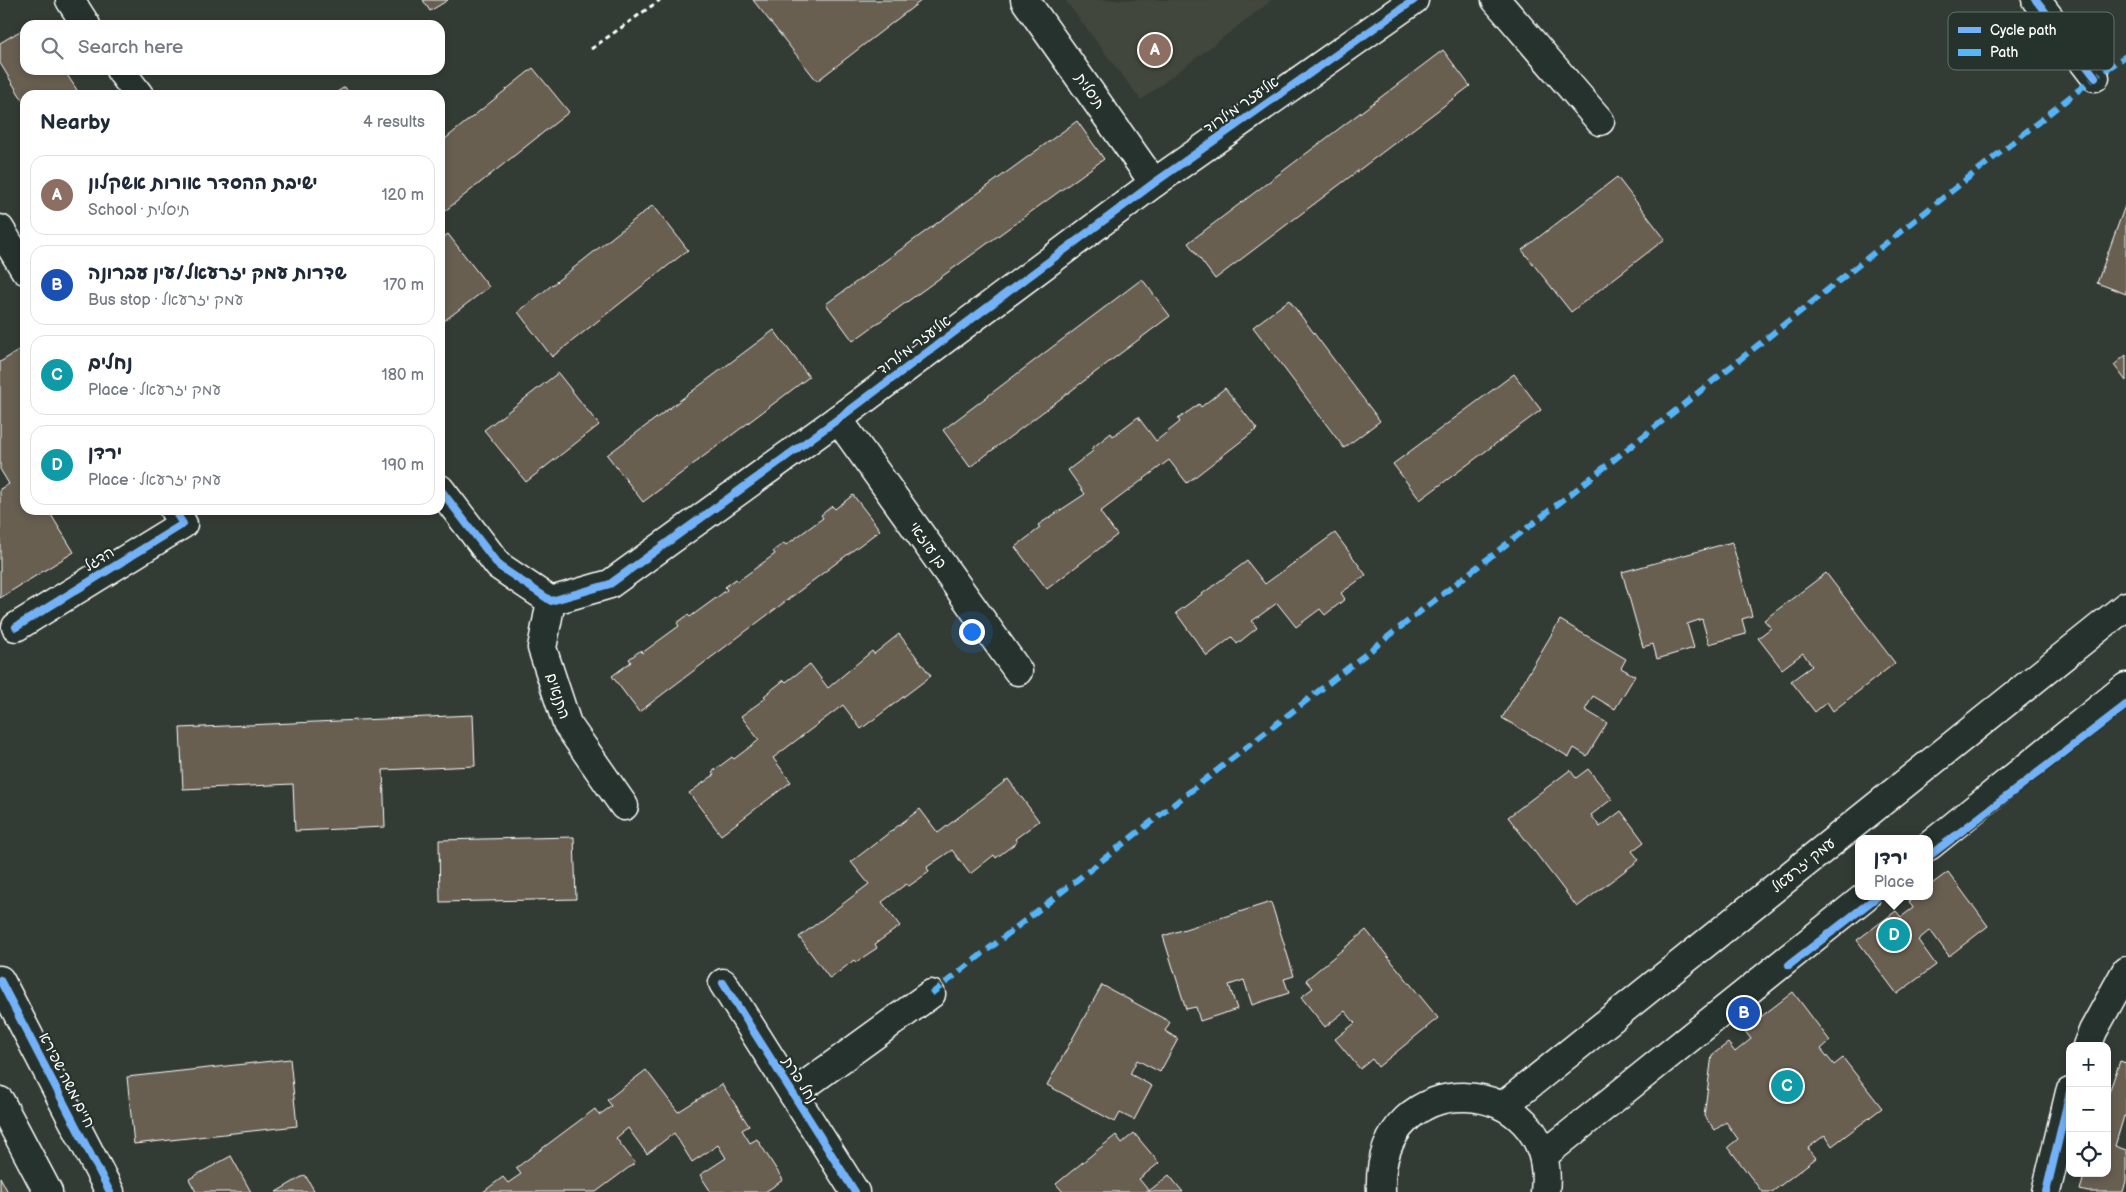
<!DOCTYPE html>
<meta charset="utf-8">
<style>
:root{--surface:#fff;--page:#f6f6f7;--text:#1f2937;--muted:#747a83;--line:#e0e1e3;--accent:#84754c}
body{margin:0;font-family:"Balsamiq Sans","Playpen Sans Hebrew",sans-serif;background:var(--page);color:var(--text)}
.controls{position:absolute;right:15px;bottom:15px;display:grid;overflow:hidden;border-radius:10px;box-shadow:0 2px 8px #0003}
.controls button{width:45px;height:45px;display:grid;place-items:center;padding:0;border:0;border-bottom:1px solid var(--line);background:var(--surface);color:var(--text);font:25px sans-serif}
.you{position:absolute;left:971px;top:631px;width:18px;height:18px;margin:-12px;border:4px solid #fff;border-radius:50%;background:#1a73e8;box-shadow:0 0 0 8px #1a73e833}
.badge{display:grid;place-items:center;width:32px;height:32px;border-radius:50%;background:var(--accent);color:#fff;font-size:16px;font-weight:700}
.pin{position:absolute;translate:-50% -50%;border:2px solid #fff;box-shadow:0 1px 5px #0006}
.popup{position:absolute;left:1855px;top:835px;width:78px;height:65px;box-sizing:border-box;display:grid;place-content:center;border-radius:10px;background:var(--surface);filter:drop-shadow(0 1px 4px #0005);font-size:16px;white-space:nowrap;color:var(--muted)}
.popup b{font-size:19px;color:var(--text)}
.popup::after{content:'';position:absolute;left:50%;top:100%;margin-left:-10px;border:10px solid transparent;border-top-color:var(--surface)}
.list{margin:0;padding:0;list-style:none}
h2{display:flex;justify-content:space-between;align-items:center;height:65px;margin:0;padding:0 20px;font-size:21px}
h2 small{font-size:16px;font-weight:400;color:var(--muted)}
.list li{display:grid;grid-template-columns:32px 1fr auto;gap:15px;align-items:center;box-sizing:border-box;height:80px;margin:0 10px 10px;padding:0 10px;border:1px solid var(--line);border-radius:15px}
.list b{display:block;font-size:19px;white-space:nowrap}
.list p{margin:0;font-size:16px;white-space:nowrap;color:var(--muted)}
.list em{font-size:16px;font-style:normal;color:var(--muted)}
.icon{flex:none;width:28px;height:28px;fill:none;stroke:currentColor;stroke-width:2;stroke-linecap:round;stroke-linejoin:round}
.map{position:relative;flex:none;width:2126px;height:1192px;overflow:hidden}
.search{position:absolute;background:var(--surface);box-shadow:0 2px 8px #0003;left:20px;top:20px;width:425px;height:55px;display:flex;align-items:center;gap:12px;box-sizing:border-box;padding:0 18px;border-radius:15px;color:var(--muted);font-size:19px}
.panel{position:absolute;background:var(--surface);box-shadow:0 2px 8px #0003;left:20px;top:90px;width:425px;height:425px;border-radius:15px}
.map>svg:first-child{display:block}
</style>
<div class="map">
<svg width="2126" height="1192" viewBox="0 0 2126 1192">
<rect width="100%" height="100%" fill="#333c34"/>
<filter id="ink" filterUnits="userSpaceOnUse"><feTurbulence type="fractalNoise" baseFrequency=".02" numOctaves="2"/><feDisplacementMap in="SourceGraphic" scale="10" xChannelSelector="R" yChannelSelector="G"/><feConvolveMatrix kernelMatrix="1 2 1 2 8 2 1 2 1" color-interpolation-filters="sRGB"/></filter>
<g filter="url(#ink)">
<path fill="#43463d" d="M1065,0H1272L1141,100Z"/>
<g fill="#685e51" stroke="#fff">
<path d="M423,0H448L430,11Z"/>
<path d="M753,0H922L817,81Z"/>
<path d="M25,28V70H64L77,90L70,95H25V104L0,63V43Z"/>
<path d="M1443,50L1470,86L1215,279L1188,243Z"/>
<path d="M533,68L569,112L441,214L440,143Z"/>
<path d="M345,87L350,95H332Z"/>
<path d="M1077,121L1104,159L853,341L826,304Z"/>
<path d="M1617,177L1665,239L1571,312L1522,250Z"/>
<path d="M2126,203V294L2097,283Z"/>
<path d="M653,205L688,250L552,357L518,312Z"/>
<path d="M448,234L489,287L440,324V240Z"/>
<path d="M1142,279L1170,316L970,467L943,430Z"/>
<path d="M1289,300L1380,421L1344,448L1253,327Z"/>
<path d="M774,330L809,377L643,502L607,455Z"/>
<path d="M20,350L25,357V510H48L74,552L0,598V489L9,484L0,469V362Z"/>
<path d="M2126,355V381L2114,365Z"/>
<path d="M558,373L599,425L526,482L484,430Z"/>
<path d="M1514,374L1541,410L1420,500L1393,464Z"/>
<path d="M1225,388L1257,429L1187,483L1169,460L1100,512L1117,535L1047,589L1015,547L1040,528L1038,525L1085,494L1068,470L1093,451L1091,449L1111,433L1113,436L1138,417L1156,441L1180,422L1178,419L1199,404L1201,407Z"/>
<path d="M853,495L880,530L639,712L612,676L631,662L629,659L641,650L642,653L679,626L677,623L688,615L690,617L727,590L725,587L736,579L738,581L775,554L773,551L784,543L786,545L823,518L821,515L832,506L835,509Z"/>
<path d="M1335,533L1366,575L1341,593L1345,599L1325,615L1320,609L1296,627L1277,603L1252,621L1257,628L1237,644L1232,637L1207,656L1176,613L1247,561L1265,584Z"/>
<path d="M1732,542L1752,616L1742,619L1746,634L1709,644L1702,619L1687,624L1694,648L1657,659L1653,644L1643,647L1622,572Z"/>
<path d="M1826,573L1895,663L1833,711L1827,702L1815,712L1791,681L1812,666L1803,653L1782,669L1758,638L1771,628L1764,620Z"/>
<path d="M1560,620L1626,659L1621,668L1635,676L1615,709L1593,696L1585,710L1607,723L1587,756L1574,748L1569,757L1502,718Z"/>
<path d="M899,634L931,676L861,729L843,705L773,758L791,782L721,835L689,793L714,775L712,772L732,757L734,759L759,740L741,716L766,698L764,696L784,680L786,682L810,664L828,688L872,651L874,654Z"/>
<path d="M473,715L475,766L383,770L385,827L295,831L293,784L183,789L180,728Z"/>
<path d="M1588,769L1612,799L1591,815L1600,827L1621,811L1644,842L1632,851L1639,860L1577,907L1508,817L1570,770L1576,778Z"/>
<path d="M1008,779L1039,821L1015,839L1017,842L996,858L994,855L970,874L952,850L927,867L929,872L909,886L906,884L882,902L900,926L875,944L877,948L856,962L854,960L830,979L799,937L869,884L851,862L920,809L938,833Z"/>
<path d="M574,837L576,899L440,902L439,840Z"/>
<path d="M1948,872L1988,926L1949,956L1930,930L1918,940L1936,965L1897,994L1857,940L1896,911L1901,917L1913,908L1909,901L1915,896H1929V886Z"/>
<path d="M1271,902L1294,976L1284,979L1289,993L1252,1005L1244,980L1229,985L1237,1009L1200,1021L1196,1007L1186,1009L1163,936Z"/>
<path d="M1366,930L1438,1018L1378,1067L1372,1059L1360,1069L1335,1039L1355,1023L1345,1011L1325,1027L1301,997L1313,988L1306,980Z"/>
<path d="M1102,985L1170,1022L1165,1031L1178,1039L1160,1072L1137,1060L1130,1074L1152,1086L1134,1120L1120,1113L1115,1122L1047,1085Z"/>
<path d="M1793,992L1830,1041L1821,1049L1834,1065L1843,1058L1882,1108L1832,1146L1825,1135L1808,1148L1816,1158L1772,1192H1762L1728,1147L1738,1139L1726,1122L1715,1130L1704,1116L1712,1055L1728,1043L1735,1052L1751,1039L1744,1030Z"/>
<path d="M290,1059L297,1126L134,1144L127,1077Z"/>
<path d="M2120,1061L2126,1063V1117L2124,1116L2115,1146L2126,1150V1181L2123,1192H2088L2080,1190L2085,1173H2107V1098Z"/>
<path d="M646,1070L678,1112L722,1084L749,1126L742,1130L750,1143L757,1139L783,1180L765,1192H711L700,1175L726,1158L718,1145L692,1162L674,1133L647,1154L628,1128L616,1138L635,1163L596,1192H483L503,1177L508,1183L521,1174L516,1168L595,1109L599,1115L612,1106L607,1100Z"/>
<path d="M1134,1133L1159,1163L1139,1179L1149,1191L1169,1175L1183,1192H1063L1056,1184L1116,1135L1122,1143Z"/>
<path d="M231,1156L251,1192H196L189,1179Z"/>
<path d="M305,1175L315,1192H276Z"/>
<path d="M0,1177L8,1192H0Z"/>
</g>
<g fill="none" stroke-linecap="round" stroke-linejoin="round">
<g stroke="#fff" stroke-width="31">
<g id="street">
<path d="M70,0L86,25"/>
<path d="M1025,0L1154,183"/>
<path d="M1496,0L1600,121"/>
<path d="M2036,0L2095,77"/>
<path d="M120,70L139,95"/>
<path d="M0,229L25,270"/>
<path d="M838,419L1018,671"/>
<path d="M440,489L499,566L551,601L610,584L838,419L1154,183L1414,0"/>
<path d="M551,601L542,648L567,724L624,806"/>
<path d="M16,627L183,524L174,510"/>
<path d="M723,983L855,1192"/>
<path d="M2087,1046L2093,1031L2126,971"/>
<path d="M793,1094L931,994"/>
<path d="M2046,1192L2070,1092"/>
</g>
</g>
<g stroke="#fff" stroke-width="31">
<g id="secondary">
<path d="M1929,846L2126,687"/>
<path d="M0,980L110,1192"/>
<path d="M0,1101L48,1192"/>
<path d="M1503,1106L2126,606"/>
<path d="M1544,1155L1866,896"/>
<path d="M1381,1192C1375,1060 1559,1071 1545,1192"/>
</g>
</g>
<path stroke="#fff" stroke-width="3" stroke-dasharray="5 4" stroke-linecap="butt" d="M591,49L660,0"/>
<use href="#street" stroke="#26332d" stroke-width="28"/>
<use href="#secondary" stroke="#26332d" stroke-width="28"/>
<path stroke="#56b5f8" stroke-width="6" stroke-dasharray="12 6" stroke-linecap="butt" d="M931,994L1577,489L2095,77L2126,56"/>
<g stroke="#26332d" stroke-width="11">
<g id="cycleway">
<path d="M2036,0L2095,77"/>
<path d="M440,489L499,566L551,601L610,584L838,419L1154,183L1414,0"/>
<path d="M16,627L183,524L174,510"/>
<path d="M1929,856L2126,705"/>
<path d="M1789,965L1878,896"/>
<path d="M0,980L110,1192"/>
<path d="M723,983L855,1192"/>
<path d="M2046,1192L2070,1092"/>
</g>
</g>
<use href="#cycleway" stroke="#73b2f8" stroke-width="8"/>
</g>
</g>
<g text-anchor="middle" stroke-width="4.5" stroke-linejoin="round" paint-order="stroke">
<g font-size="15" fill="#fff" stroke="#26332d">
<text transform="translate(1090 91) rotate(55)" y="5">תיסלית</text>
<text transform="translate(1241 105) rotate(-35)" y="5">אליעזר מילרוד</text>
<text transform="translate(914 345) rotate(-37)" y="5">אליעזר מילרוד</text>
<text transform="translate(928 545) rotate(54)" y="5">בן עוזאי</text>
<text transform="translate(99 559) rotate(-32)" y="5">הדגל</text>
<text transform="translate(558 696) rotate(72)" y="5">התנאים</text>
<text transform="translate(1803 865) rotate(-39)" y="5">עמק יזרעאל</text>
<text transform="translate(67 1080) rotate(63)" y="5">חיים משה שפירא</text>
<text transform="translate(800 1080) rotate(58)" y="5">נחל פרת</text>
</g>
</g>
<rect x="1948" y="12" width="166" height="58" rx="8" fill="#26332d" stroke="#67706c" stroke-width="1"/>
<rect x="1958" y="27" width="23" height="6" fill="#73b2f8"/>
<rect x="1958" y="49" width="23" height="7" fill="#56b5f8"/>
<g font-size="14" fill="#fff">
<text x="1990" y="35">Cycle path</text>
<text x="1990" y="57">Path</text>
</g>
</svg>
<div class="controls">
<button>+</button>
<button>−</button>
<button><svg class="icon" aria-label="locate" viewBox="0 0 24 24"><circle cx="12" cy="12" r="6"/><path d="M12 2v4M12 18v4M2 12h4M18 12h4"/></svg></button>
</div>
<div class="you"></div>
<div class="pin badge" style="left:1155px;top:50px;background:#8d6e63">A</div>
<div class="pin badge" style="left:1744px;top:1013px;background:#1a4fb4">B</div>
<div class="pin badge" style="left:1787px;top:1086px;background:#0f9aa8">C</div>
<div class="pin badge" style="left:1894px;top:935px;background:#0f9aa8">D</div>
<div class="popup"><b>ירדן</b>Place</div>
<div class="search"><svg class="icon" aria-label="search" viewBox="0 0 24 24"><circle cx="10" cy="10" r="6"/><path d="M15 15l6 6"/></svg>Search here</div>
<section class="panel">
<h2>Nearby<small>4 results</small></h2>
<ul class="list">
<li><span class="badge" style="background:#8d6e63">A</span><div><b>ישיבת ההסדר אורות אשקלון</b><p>School · תיסלית</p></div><em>120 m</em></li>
<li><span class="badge" style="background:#1a4fb4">B</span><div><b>שדרות עמק יזרעאל/עין עברונה</b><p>Bus stop · עמק יזרעאל</p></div><em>170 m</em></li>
<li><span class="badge" style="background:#0f9aa8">C</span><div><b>נחלים</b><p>Place · עמק יזרעאל</p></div><em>180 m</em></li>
<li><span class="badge" style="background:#0f9aa8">D</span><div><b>ירדן</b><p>Place · עמק יזרעאל</p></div><em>190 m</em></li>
</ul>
</section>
</div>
